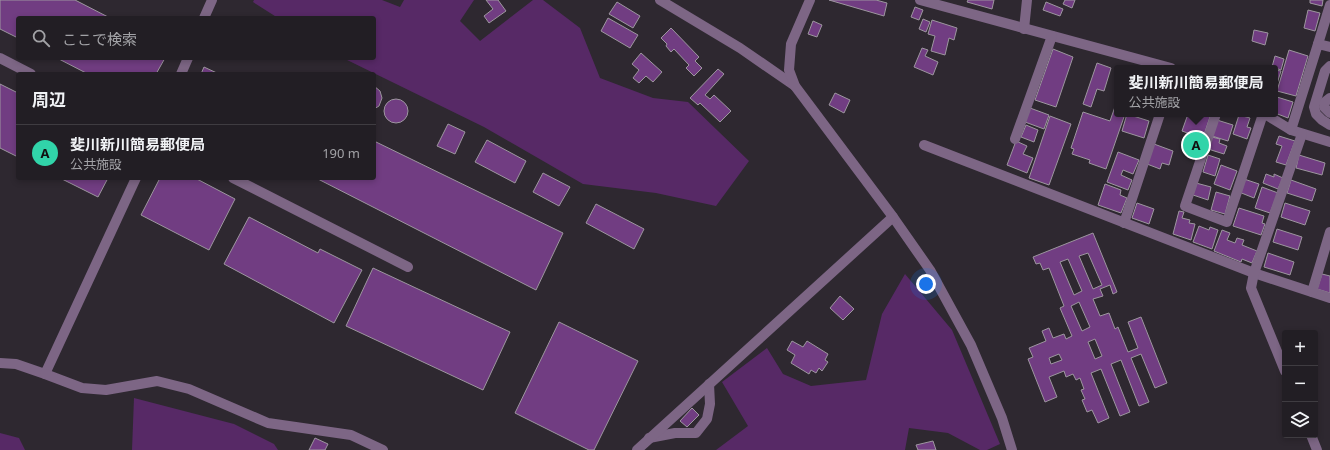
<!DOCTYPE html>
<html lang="ja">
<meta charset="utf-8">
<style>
:root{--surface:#221e24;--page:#2e2b31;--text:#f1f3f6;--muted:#a2a2a6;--line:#3f3c41;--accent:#31d4a9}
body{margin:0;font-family:"Noto Sans","Noto Sans JP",sans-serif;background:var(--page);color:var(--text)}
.controls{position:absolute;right:12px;bottom:12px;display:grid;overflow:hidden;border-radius:4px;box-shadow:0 2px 6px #0003}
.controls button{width:36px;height:36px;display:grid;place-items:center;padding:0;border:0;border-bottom:1px solid var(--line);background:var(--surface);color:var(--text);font:20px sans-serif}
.you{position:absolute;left:926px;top:284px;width:14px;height:14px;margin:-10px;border:3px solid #fff;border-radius:50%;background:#1a73e8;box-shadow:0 0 0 6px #1a73e833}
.badge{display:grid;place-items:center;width:26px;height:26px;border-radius:50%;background:var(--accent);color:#111;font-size:13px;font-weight:700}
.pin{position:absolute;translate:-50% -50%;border:2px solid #fff;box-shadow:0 1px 4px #0006}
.popup{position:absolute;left:1114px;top:65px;width:164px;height:52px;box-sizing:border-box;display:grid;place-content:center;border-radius:4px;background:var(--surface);filter:drop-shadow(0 1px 3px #0005);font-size:13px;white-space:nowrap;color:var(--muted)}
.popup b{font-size:15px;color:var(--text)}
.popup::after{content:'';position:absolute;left:50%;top:100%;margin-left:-8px;border:8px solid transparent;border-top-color:var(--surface)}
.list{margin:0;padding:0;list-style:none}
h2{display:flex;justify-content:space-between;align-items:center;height:52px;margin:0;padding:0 16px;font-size:17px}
h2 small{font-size:13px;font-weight:400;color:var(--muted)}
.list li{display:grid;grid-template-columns:26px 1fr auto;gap:12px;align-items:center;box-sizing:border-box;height:56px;padding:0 16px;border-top:1px solid var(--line)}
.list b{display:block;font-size:15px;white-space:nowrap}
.list p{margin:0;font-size:13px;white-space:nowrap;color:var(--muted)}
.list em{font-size:13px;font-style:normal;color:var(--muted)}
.icon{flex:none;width:22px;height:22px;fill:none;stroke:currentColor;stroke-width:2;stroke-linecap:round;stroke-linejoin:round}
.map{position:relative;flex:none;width:1330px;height:450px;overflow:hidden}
.search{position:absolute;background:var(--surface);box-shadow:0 2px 6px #0003;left:16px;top:16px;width:360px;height:44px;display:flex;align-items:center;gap:10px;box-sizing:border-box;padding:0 14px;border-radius:4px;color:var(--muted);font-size:15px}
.panel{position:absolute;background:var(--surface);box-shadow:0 2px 6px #0003;left:16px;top:72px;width:360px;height:108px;border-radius:4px}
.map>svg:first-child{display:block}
</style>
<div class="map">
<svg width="1330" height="450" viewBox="0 0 1330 450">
<rect width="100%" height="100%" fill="#2e2830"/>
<g fill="#572966">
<path d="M254,0H382L400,7L404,0H474L460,21L480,41L533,0H543L580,28L600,78L653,98L688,102L749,161L716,206L656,193L583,184L484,127L343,58H374V18H278L253,2Z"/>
<path d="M905,274L952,330L1000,444L987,450H980L948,433L909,428L905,450H716L748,426L722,382L767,348L783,374L811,386L866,380L882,314Z"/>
<path d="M134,398L234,424L274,444L278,450H132Z"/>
<path d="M0,433L19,438L25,450H0Z"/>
</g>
<g fill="#713d82" stroke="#9d969f" fill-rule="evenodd">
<path d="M0,0H75L110,18H18V38L0,29Z"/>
<path d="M486,0H498L506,11L489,23L484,16L493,9Z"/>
<path d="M829,0H876L887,3L884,16Z"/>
<path d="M968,0H994L992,9L967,2Z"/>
<path d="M1065,0H1075L1072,8L1063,4Z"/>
<path d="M1310,0H1323L1322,6L1310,3Z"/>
<path d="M617,2L640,16L633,28L609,14Z"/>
<path d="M1046,2L1063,9L1060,16L1043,10Z"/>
<path d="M915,7L923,10L919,20L911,17Z"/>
<path d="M1308,10L1320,13L1315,31L1304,28Z"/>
<path d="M608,18L638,35L630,48L601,31Z"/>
<path d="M923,19L930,22L926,32L919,29Z"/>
<path d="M932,20L957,28L954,40L949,38L945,55L931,51L935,36L928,34Z"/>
<path d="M813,21L822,25L817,37L808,34Z"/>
<path d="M671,28L699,57L695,61L702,68L694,76L686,68L689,65L674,49L671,52L666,46L667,44L661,38Z"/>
<path d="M1254,30L1268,33L1265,45L1252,41Z"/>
<path d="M922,48L928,50L925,56L938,62L933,75L914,67Z"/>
<path d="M1053,49L1073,57L1056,107L1035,100Z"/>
<path d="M1289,50L1308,56L1296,96L1277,91Z"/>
<path d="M641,53L662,72L653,82L646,76L639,83L633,78L639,70L632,64Z"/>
<path d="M1275,56L1284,59L1281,70L1272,67Z"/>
<path d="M57,58H165L156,74H88Z"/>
<path d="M1097,63L1111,68L1104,91L1097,89L1091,107L1083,104Z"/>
<path d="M204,67L219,74H201Z"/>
<path d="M718,69L724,74L705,95L710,99L714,95L731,111L720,122L700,103L698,105L690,98Z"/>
<path d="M1275,70L1281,71L1275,90Z"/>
<path d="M0,84L18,93V157L0,148Z"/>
<path d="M374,86L380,91L382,98L379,106L374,109Z"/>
<path d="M835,93L850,100L844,113L829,105Z"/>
<path d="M1277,97L1293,102L1288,118L1275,113V104Z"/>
<circle cx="396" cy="111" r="12"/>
<path d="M1117,101V114H1125L1106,169L1089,163L1090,160L1072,154L1074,149L1071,148L1083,112L1110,121Z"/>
<path d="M1030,108L1049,115L1044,129L1025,122Z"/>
<path d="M1127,114L1149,121L1144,138L1122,131Z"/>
<path d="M1188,114H1202L1210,117L1204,135L1194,132L1193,135L1182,131Z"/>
<path d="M1239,115L1250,118L1247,127L1251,128L1247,139L1233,134Z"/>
<path d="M1050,116L1071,124L1049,185L1029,178Z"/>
<path d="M1217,120L1233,125L1228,141L1212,136Z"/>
<path d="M448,124L465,132L455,154L437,146Z"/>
<path d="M1026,125L1038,130L1034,142L1021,137Z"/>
<path d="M1279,136L1295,141L1286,165L1276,162L1282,146L1276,144Z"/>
<path d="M1212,137L1220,139L1219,143L1227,146L1224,154L1208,149Z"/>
<path d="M487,140L526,161L515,183L475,162Z"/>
<path d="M374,141L563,233L536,290L316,178H374Z"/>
<path d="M1016,141L1027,146L1023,154L1033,158L1027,173L1007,165Z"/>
<path d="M1154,144L1173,151L1169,165L1162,163L1160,169L1147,164Z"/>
<path d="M1118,152L1139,160L1133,174L1123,170L1121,175L1132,180L1128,190L1107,182Z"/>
<path d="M1208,155L1220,159L1215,176L1203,172Z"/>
<path d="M1299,155L1325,163L1322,175L1296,168Z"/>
<path d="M1221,165L1237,171L1230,190L1214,184Z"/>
<path d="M543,173L570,187L559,206L533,192Z"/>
<path d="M1266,174L1274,177V174L1283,178L1278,189L1263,183Z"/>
<path d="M60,178H108L98,197Z"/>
<path d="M160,178H195L235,199L209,250L141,215Z"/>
<path d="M1244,179L1259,184L1254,198L1239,192Z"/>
<path d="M1291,180L1316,189L1312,201L1287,193Z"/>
<path d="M1196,183L1211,187L1208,200L1193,195Z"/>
<path d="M1105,184L1121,190L1120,195L1127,198L1121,213L1098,205Z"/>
<path d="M1262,187L1278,193L1270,213L1255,208Z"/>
<path d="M1216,192L1230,196L1225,214L1211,210Z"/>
<path d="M1137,203L1154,209L1149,224L1132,218Z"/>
<path d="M1285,203L1310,211L1305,225L1281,217Z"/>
<path d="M596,204L644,229L634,249L586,223Z"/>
<path d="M1239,208L1264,216L1262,223L1265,224L1261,235L1233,226Z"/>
<path d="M1179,211L1184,212L1182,218L1190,220L1189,223L1195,224L1191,240L1173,234Z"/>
<path d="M249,217L318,253L320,249L362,270L334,323L224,264Z"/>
<path d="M1199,226L1209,230L1210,227L1218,230L1212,249L1193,242Z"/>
<path d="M1277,229L1302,237L1298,250L1273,242Z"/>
<path d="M1222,230L1230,233L1227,240L1235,243L1237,238L1244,240L1242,245L1257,251L1252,263L1242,259L1241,262L1214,251Z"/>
<path d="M1093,233L1117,292L1113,294L1110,285L1100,289L1103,296L1093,299L1100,316L1109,313L1115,329L1118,327L1128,352L1138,348L1128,322L1141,317L1167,383L1155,388L1141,354L1131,358L1149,402L1139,406L1121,360L1111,364L1130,412L1120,416L1101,369L1091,373L1109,418L1098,423L1092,410L1087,412L1082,400L1085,399L1081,390L1084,389L1080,378L1076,380L1073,374L1066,377L1064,371L1049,377L1057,397L1045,402L1028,359L1033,357L1029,348L1046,341L1042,331L1049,328L1053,338L1064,334L1066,339L1072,336L1060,308L1064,306L1049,268L1043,270L1040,263L1036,264L1033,257ZM1088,253L1102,285L1093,289L1079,256ZM1068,259L1082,291L1074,295L1060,262ZM1079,302L1090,327L1082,331L1071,306ZM1095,339L1102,356L1095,359L1088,342ZM1059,354L1062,360L1051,364L1049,358Z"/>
<path d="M1268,253L1294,262L1290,275L1264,267Z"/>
<path d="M373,268L510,332L483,390L346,326Z"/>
<path d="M1322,274L1330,276V293L1317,289Z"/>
<path d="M840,296L854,309L843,320L830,308Z"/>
<path d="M559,322L638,361L594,450H589L515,413Z"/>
<path d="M792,341L803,347L807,341L828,354L825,360L828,362L822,371L819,368L816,373L811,370L809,374L791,363L795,355L787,350Z"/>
<path d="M692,408L699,415L687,427L680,421Z"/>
<path d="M315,438L328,444L325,450H309Z"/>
<path d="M933,441L936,450H918L916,445Z"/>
</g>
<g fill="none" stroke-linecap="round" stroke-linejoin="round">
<g stroke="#7d6685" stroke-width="10">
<path d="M660,0L740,48L795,86"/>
<path d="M810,0L791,44L789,70L795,86L893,217L930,270L971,345L1002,418L1012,450"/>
<path d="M920,0L1171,68"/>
<path d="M204,18L212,0"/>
<path d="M1024,29L1027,0"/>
<path d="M1318,44L1330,5"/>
<path d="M0,58L31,74"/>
<path d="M1330,66L1325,71L1314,107L1316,114L1322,120L1330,125"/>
<path d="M181,74L188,58"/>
<path d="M1330,98L1325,102L1324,107L1330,113"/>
<path d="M1216,114L1185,206L1227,222L1263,114"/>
<path d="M1265,114L1291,130L1330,142"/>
<path d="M1291,130L1318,44L1330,47"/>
<path d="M1015,139L1052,36"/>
<path d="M924,145L1254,273L1330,298"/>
<path d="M233,178L408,267"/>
<path d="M1124,223L1160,114"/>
<path d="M1312,292L1330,232"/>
<path d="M0,363L16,364L45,374L136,178"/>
<path d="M1285,371L1251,288L1254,273L1302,134"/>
<path d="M45,374L82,388L106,390L157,381L189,389L268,423L351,435L383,450"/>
<path d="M1311,435L1317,450"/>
<path d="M649,438L675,433H696L707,419L710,404L709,384"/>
<path d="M637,450L893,217"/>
</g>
</g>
</svg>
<div class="controls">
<button>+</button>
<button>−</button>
<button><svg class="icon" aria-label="layers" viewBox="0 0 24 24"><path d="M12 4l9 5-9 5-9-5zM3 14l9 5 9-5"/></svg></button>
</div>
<div class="you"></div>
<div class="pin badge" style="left:1196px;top:145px">A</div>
<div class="popup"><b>斐川新川簡易郵便局</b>公共施設</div>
<div class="search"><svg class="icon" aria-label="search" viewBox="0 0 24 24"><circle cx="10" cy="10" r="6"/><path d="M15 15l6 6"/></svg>ここで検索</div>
<section class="panel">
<h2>周辺<small></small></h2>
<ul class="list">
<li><span class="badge">A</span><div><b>斐川新川簡易郵便局</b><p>公共施設</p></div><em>190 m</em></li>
</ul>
</section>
</div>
